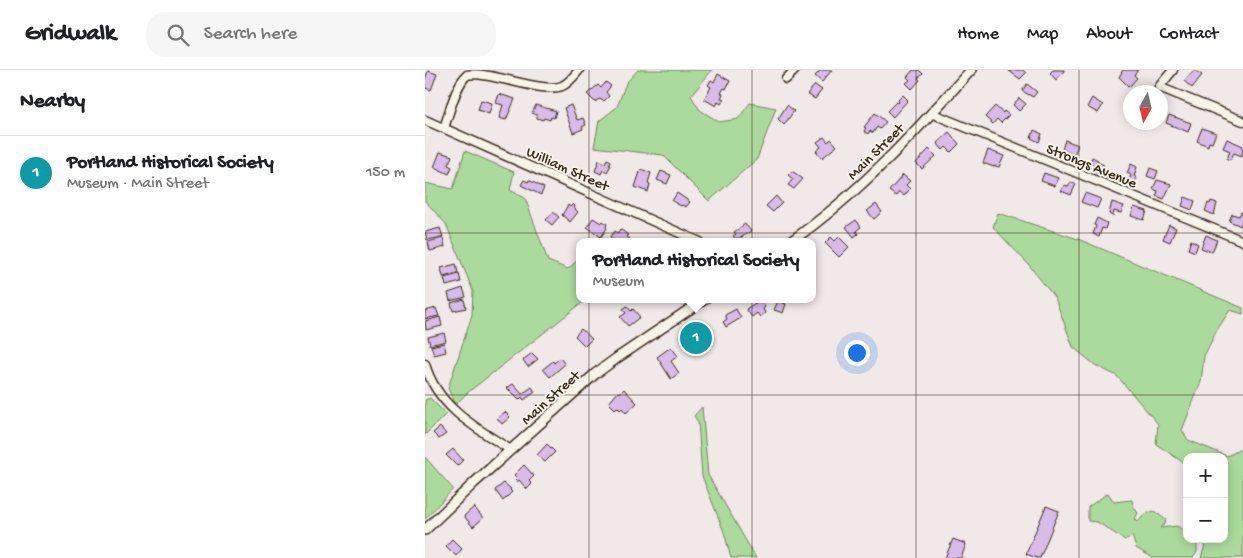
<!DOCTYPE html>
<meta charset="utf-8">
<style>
:root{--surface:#fff;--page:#f6f6f6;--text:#202124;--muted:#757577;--line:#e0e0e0;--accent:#3b2a1e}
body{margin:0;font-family:"Gochi Hand",sans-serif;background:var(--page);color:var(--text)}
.controls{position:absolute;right:15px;bottom:15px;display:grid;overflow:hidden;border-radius:10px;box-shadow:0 2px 12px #0003}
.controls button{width:45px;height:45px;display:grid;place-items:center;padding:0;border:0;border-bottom:1px solid var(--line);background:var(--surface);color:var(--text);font:25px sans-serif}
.compass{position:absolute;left:698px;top:15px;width:45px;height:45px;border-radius:50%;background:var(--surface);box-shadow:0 2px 12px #0003;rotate:188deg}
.you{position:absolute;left:431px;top:282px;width:18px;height:18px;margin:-12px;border:4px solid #fff;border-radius:50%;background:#1a73e8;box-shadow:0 0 0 8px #1a73e833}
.badge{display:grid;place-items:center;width:32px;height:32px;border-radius:50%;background:var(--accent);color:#fff;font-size:16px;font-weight:700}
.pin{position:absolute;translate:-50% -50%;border:2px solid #fff;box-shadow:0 1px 5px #0006}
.popup{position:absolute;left:151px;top:168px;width:240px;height:65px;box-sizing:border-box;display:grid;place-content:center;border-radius:10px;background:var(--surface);filter:drop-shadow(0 1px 4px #0005);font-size:16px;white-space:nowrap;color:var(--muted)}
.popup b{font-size:19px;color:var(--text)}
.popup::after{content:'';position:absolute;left:50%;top:100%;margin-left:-10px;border:10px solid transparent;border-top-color:var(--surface)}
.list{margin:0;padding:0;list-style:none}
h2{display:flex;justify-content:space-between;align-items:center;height:65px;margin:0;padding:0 20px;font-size:21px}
h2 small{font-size:16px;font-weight:400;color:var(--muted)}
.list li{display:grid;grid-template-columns:32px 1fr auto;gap:15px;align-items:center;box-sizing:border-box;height:75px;padding:0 20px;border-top:1px solid var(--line)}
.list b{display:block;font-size:19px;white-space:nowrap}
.list p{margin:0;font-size:16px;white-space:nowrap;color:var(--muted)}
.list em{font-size:16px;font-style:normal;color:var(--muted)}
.icon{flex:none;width:28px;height:28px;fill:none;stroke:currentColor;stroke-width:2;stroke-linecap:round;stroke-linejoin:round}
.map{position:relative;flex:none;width:818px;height:488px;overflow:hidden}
header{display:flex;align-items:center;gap:30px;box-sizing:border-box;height:70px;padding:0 25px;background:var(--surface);border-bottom:1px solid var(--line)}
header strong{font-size:24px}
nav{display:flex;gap:28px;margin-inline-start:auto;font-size:18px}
.search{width:350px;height:45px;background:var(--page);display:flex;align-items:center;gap:12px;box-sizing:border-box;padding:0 18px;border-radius:20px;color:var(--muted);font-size:19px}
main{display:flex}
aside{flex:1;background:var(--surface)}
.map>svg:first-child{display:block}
</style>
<header>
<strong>Gridwalk</strong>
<div class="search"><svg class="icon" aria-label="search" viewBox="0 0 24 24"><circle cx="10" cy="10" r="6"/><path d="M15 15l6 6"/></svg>Search here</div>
<nav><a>Home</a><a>Map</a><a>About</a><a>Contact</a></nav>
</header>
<main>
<aside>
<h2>Nearby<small></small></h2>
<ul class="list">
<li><span class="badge" style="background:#0f9aa8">1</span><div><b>Portland Historical Society</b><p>Museum · Main Street</p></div><em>150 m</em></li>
</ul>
</aside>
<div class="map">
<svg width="818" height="488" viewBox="0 0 818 488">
<rect width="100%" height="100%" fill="#f1e8e8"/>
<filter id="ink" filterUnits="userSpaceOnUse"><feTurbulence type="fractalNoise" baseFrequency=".02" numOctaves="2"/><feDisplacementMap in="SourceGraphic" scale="10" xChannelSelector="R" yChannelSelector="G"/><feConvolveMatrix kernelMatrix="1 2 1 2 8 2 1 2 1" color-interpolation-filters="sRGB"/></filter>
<g filter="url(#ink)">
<g fill="#abdb9c" stroke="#73825d">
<path d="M213,0H287L266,26L275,40L294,52L313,49L325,33L351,38L332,89L284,131L238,85L169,77L174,51L192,37L201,13Z"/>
<path d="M40,81L89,102L85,120L100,128L123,191L143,199L155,188V229H162L42,323L30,335L23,318L47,245L48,221L21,154L0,131V113L28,119Z"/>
<path d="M573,143L653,169L818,238V244L805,240L792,260L779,286L776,312L757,360L763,370L802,386L818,378V488H776L782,469H799V387H762V395L731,374L733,354L692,306L670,295L648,277L630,228L604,195L568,157Z"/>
<path d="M5,328L21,344L0,365V330Z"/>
<path d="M277,337L283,405L331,488H306L299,462L277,406L273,352L269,346Z"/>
<path d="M0,387L28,419L0,449Z"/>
<path d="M683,423L689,432L707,430L708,436L713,443L710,449L713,452L720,444L729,441L741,450L740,454L735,458L752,456L762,463V469H772V482L768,488H728L711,478L707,466L700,470L672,452L663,451V437Z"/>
</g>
<g fill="#d7bcea" stroke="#3b2a1e">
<path d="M396,0H407L397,12L390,6Z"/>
<path d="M488,0H494L498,4L493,8L495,10L487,19L481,13L485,10L482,7Z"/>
<path d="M583,0H598L601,3L595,9Z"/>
<path d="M628,0H639V1L631,10L625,3Z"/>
<path d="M698,0H713L709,5L712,8L704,17L694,7Z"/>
<path d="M769,0L777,5L767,18L759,11Z"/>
<path d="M3,1L12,4L6,20L0,18V9Z"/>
<path d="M293,4L305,11L301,19L299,18L296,23L298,24L296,28L299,29L296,34L293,32L291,36L279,29L286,17L283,15L286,10L289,12Z"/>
<path d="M181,12L186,16L181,22L184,26L179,31L174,29L170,32L162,24L173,15L176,18Z"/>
<path d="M602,14L612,22L608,27L597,21Z"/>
<path d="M390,15L397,20L390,29L382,24Z"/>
<path d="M74,24L90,29L81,50L74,48L78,35L71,33Z"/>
<path d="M478,25L483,30L468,47L462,41L471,32L473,33L474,32L473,30Z"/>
<path d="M594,28L601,34L594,41L588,35Z"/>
<path d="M667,28L678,35L673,43L662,37Z"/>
<path d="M56,30L67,33L64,44L53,40Z"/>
<path d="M111,35L131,41L129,48L126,47L125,50L119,48L118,50L112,48V45L107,43Z"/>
<path d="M146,35L152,50L158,48L161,55L157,57L158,59L148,63L139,38Z"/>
<path d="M362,35L369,41L359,55L353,49Z"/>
<path d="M570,36L578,43L579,41L584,45L576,53L572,49L568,54L560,47Z"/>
<path d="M450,43L461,52L455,59L452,57L448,63L445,61L443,64L439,61L441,58L439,57Z"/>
<path d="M744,45L766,53L763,62L741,53Z"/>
<path d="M777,58L791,63L787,73L784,72L783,76L772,71Z"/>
<path d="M609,60L617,64L614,72L606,68Z"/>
<path d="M524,62L534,74L526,82L521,77L518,80L512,73Z"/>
<path d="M399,67L403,72L406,69L412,76L397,88L391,81L396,77L392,72Z"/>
<path d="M802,69L818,76L817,86L809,83L805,90L802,89L805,81L798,78Z"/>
<path d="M640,70L653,75L649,85L637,80Z"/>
<path d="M504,79L511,86L497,99L491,93Z"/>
<path d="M563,80L579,86L574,97L570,96L569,97L558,93Z"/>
<path d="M15,82L27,86L23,95L27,97L24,104L9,97Z"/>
<path d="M667,87L673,90L672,92L679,95L676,104L668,101L670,95L665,94Z"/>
<path d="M182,89L186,91L184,95H186L182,102L178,100L176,104L170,101L174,90L180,93Z"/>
<path d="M706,94L712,97L709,106L712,108L709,115L703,113L706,105L702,103Z"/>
<path d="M725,98L733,101L730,109L722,106Z"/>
<path d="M216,99L226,103L223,113L225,114L223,122L210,117Z"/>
<path d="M236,101L246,105L242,114L232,110Z"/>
<path d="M367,101L378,109L369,119L363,115L368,109L363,105Z"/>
<path d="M619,103L633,108L630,116L616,111Z"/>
<path d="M478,105L485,111L481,115L485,119L479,126L474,122L471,126L464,121Z"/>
<path d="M99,110L103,112L104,110L119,118L116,125L96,115Z"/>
<path d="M732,110L746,114L739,129L731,126L733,121L728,119Z"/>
<path d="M646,112L651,114L646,125L636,121L639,115L643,116Z"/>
<path d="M252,123L265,132L261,137L257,135L256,136L247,131Z"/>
<path d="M660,123L676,129L672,138L656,132Z"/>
<path d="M351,126L357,133L348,142L341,136Z"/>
<path d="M760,127L770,131L767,140L757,136Z"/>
<path d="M786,131L792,133L789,145L780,141L783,133L785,134Z"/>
<path d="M687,132L699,136L696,143L689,141L688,146L684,144Z"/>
<path d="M148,134L150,136L149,138L153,142L145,152L137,145L143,135L145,137Z"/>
<path d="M451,134L457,142L449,149L442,141Z"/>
<path d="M709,137L722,141L719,150L706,146Z"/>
<path d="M128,142L134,147L127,155L121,150Z"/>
<path d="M816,142L818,143L816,156L804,151L807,144L814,146Z"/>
<path d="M168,148L176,153L178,151L182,154L181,157L182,158L176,167L162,157Z"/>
<path d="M672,148L682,153L680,159L677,158L674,167L668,164L671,156L669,155Z"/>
<path d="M431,150L436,157L431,161L433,164L429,167L421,157Z"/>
<path d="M320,154L326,161L314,169L313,168L311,169L308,166L311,164L309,162Z"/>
<path d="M744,155L751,158L745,172L738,169Z"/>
<path d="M15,158L18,167L2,170L0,162Z"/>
<path d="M195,159L203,165L202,167L205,169L204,172L194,170L192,172L185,167L190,161L193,163Z"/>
<path d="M781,165L792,170L787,182L776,178Z"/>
<path d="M406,167L410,171L414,167L424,177L414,187L400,173Z"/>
<path d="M18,168L20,177L5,181L3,172Z"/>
<path d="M766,170L773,174L770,182L763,179Z"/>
<path d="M31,194L33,203L18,207L16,198Z"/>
<path d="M34,204L36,212L21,216L19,208Z"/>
<path d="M38,218L41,227L25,231L23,223Z"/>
<path d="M39,229L41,238L28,241L26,233Z"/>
<path d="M335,230L340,237L338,239L340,243L335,247L332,243L327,247L321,239Z"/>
<path d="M353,231L361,234L358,243L349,240Z"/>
<path d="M202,236L206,241L208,239L215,247L203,256L195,247L201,243L198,239Z"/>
<path d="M11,238L14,246L0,249V241Z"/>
<path d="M311,239L316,248L301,257L298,252L302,249L300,245Z"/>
<path d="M15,247L17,256L1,260L0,251Z"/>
<path d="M156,259L167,269L160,276L150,266Z"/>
<path d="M273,259L280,270L269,277L262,266Z"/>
<path d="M19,263L21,271L5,275L3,267Z"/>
<path d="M19,273L21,282L9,285L6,276Z"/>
<path d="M246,277L253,286L246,291L254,303L246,309L232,287Z"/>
<path d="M107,283L113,289L103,297L98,290Z"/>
<path d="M135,288L140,294L125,307L118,299L128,291L129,293Z"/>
<path d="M88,314L97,324L107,317L110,322L99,330L97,327L94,330L82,318Z"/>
<path d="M199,319L212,333L201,343L197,338L195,340L192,337L190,339L184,333L193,322L195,323Z"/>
<path d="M80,342L85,347L77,354L72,348Z"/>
<path d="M15,357L21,364L14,369L8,363Z"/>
<path d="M122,374L130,382L120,392L112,385Z"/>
<path d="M28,379L38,390L32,396L21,385Z"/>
<path d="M99,395L109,406L104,411L107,414L102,419L94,410L92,412L90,410L92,408L89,405Z"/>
<path d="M79,413L86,419L85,420L87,422L78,431L70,420Z"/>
<path d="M621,436L634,441L615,488H612L601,484Z"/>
<path d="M49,437L58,448L48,457L39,446Z"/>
<path d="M27,469L37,479L31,486L21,476Z"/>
<path d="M528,469L541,474L536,488H520Z"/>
</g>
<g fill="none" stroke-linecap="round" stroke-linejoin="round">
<g stroke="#3b2a1e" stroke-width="11">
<g id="minor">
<path d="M748,0L734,17L818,51"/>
<path d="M361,9L370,0"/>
<path d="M506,43L818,171"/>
<path d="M0,50L275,172"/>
<path d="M19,58C24,44 31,14 42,5C63,0 117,24 137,16C144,13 149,6 154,0"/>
<path d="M0,294C12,337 51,358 86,380"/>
</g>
</g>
<g stroke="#3b2a1e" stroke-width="12">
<g id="major">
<path d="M365,172C434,124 490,62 546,0"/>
<path d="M0,460L49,413L170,304L192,288L280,229"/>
</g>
</g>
<use href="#minor" stroke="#f7f3e8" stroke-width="8"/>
<use href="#major" stroke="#f7f3e8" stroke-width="9"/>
</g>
</g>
<path fill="none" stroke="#3b2a1e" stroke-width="1" stroke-opacity="0.55" d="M164,0V488M327,0V488M491,0V488M654,0V488M0,163H818M0,325H818"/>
<g text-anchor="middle" stroke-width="4" stroke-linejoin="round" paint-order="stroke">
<g font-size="15" fill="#3b2a1e" stroke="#f7f3e8">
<text transform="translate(450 81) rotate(-45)" y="5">Main Street</text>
<text transform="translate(667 95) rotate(22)" y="5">Strongs Avenue</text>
<text transform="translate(143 98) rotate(24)" y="5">William Street</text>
<text transform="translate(125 327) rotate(-42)" y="5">Main Street</text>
</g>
</g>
</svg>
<div class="controls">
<button>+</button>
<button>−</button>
</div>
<svg class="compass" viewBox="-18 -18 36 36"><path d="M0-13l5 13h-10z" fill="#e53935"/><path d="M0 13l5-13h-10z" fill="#757577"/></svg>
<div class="you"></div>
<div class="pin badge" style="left:271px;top:268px;background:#0f9aa8">1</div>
<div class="popup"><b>Portland Historical Society</b>Museum</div>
</div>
</main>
